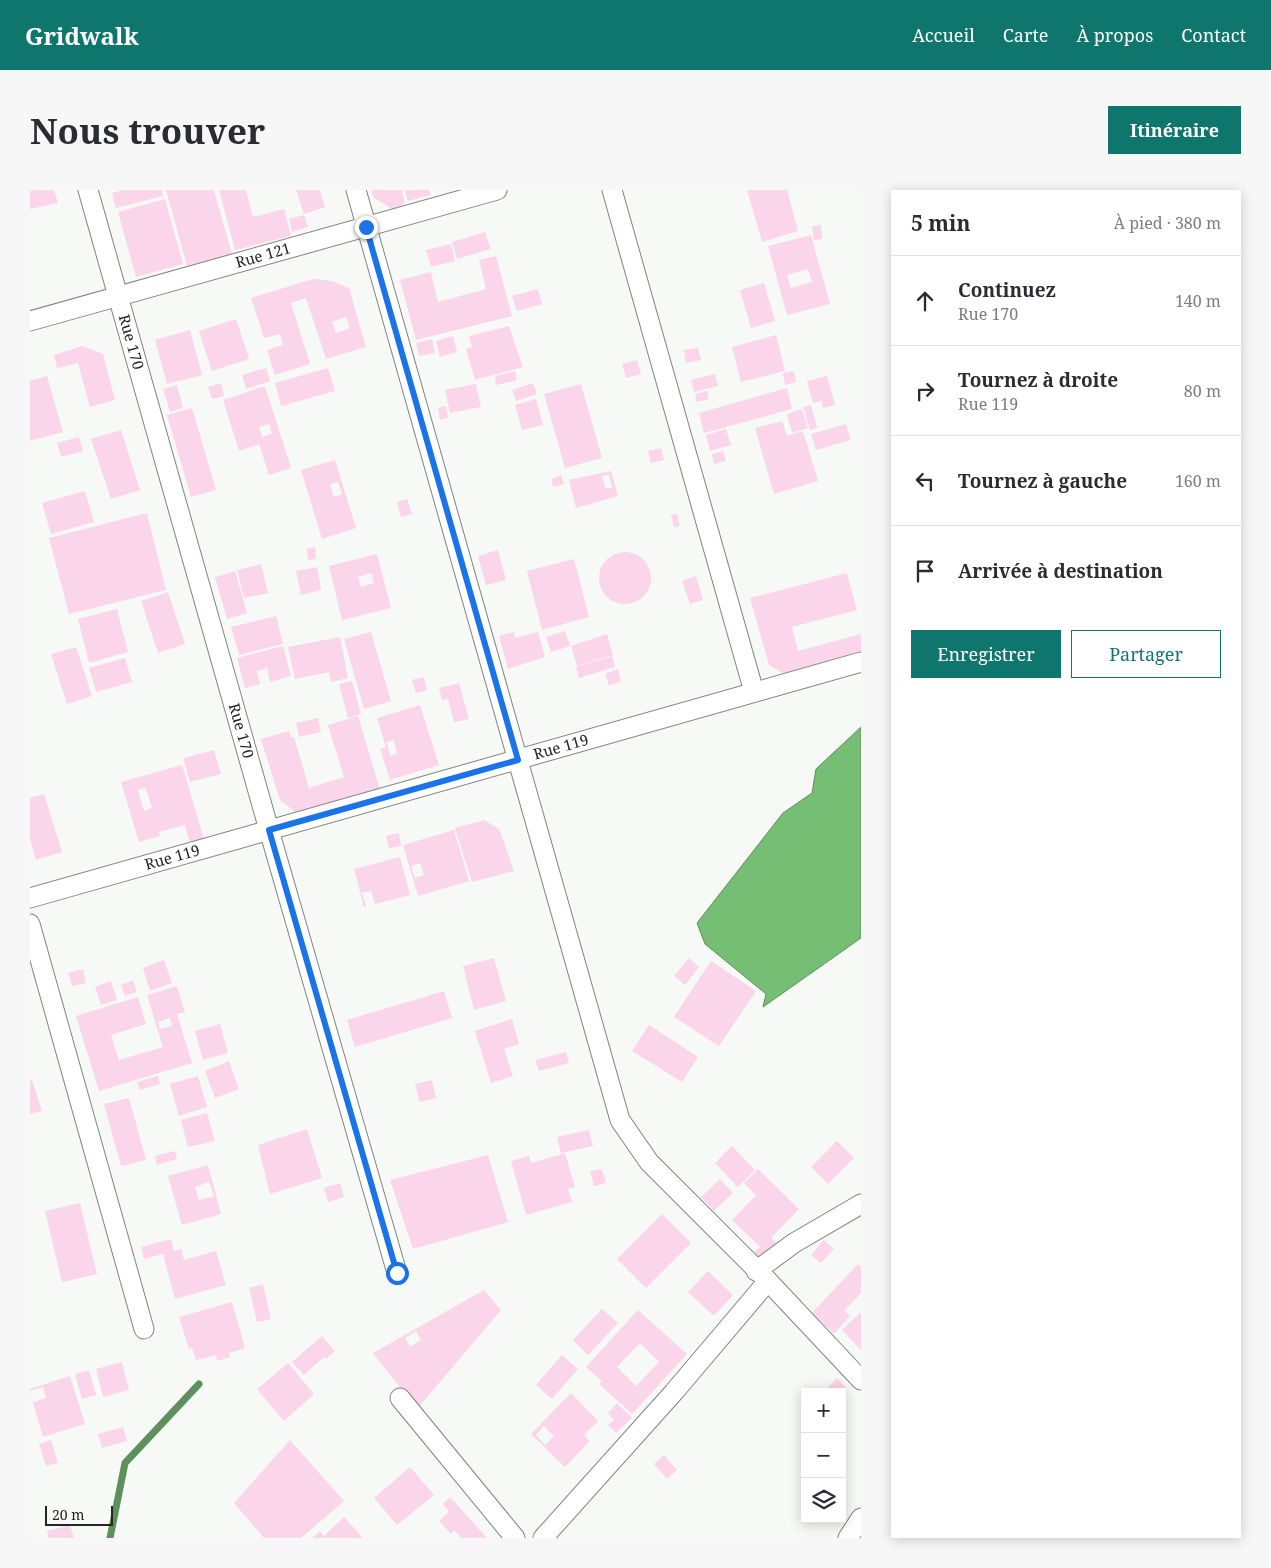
<!DOCTYPE html>
<html lang="fr">
<meta charset="utf-8">
<style>
:root{--surface:#fff;--page:#f7f7f7;--text:#2b2b33;--muted:#7c7c81;--line:#e1e1e2;--accent:#0f766e}
body{margin:0;font-family:"Noto Serif",serif;background:var(--page);color:var(--text)}
.controls{position:absolute;right:15px;bottom:15px;display:grid;overflow:hidden;border-radius:0px;box-shadow:0 2px 12px #0003}
.controls button{width:45px;height:45px;display:grid;place-items:center;padding:0;border:0;border-bottom:1px solid var(--line);background:var(--surface);color:var(--text);font:25px sans-serif}
.scale{position:absolute;left:15px;bottom:12px;width:68px;box-sizing:border-box;padding-left:5px;border:2px solid #242524;border-top:0;font-size:14px;line-height:18px;white-space:nowrap;color:#242524;-webkit-text-stroke:4px #f6f9f6;paint-order:stroke}
.stop{position:absolute;width:15px;height:15px;margin:-11px;border:4px solid #1a73e8;border-radius:50%;background:#fff}
.stop.end{background:#1a73e8;border-color:#fff;box-shadow:0 1px 5px #0008}
.list{margin:0;padding:0;list-style:none}
h2{display:flex;justify-content:space-between;align-items:center;height:65px;margin:0;padding:0 20px;font-size:21px}
h2 small{font-size:16px;font-weight:400;color:var(--muted)}
.list li{display:grid;grid-template-columns:32px 1fr auto;gap:15px;align-items:center;box-sizing:border-box;height:90px;padding:0 20px;border-top:1px solid var(--line)}
.list b{display:block;font-size:19px;white-space:nowrap}
.list p{margin:0;font-size:16px;white-space:nowrap;color:var(--muted)}
.list em{font-size:16px;font-style:normal;color:var(--muted)}
.actions{display:flex;gap:10px;padding:15px 20px}
.actions a{flex:1;padding:11px 0;border:1px solid var(--accent);border-radius:0px;text-align:center;font-size:18px;color:var(--accent)}
.actions .main{background:var(--accent);color:#fff}
.icon{flex:none;width:28px;height:28px;fill:none;stroke:currentColor;stroke-width:2;stroke-linecap:round;stroke-linejoin:round}
.map{position:relative;flex:none;width:831px;height:1348px;overflow:hidden;border-radius:0px}
header{display:flex;align-items:center;gap:30px;box-sizing:border-box;height:70px;padding:0 25px;background:var(--accent);color:#fff}
header strong{font-size:24px}
nav{display:flex;gap:28px;margin-inline-start:auto;font-size:18px}
.intro{display:flex;align-items:center;justify-content:space-between;box-sizing:border-box;height:120px;padding:0 30px}
h1{margin:0;font-size:35px}
.button{padding:12px 22px;border-radius:0px;background:var(--accent);color:#fff;font-size:18px;font-weight:700}
main{display:flex;gap:30px;padding:0 30px}
aside{flex:1;background:var(--surface);border-radius:0px;box-shadow:0 2px 12px #0003}
.map>svg:first-child{display:block}
</style>
<header>
<strong>Gridwalk</strong>
<nav><a>Accueil</a><a>Carte</a><a>À propos</a><a>Contact</a></nav>
</header>
<div class="intro"><h1>Nous trouver</h1><a class="button">Itinéraire</a></div>
<main>
<div class="map">
<svg width="831" height="1348" viewBox="0 0 831 1348">
<rect width="100%" height="100%" fill="#f6f9f6"/>
<path fill="#77be75" stroke="#5e905d" d="M831,537V748L733,817L736,804L675,754L667,733L753,623L782,603L786,579Z"/>
<g fill="none" stroke-linecap="round" stroke-linejoin="round">
<path stroke="#5e905d" stroke-width="7" d="M80,1348L95,1273L169,1194"/>
</g>
<g fill="#fbd5e9" fill-rule="evenodd">
<path d="M6,0H24L28,13L0,19V1Z"/>
<path d="M93,0H132L133,6L86,18L82,3Z"/>
<path d="M136,0H184L202,64L157,76Z"/>
<path d="M189,0H216L223,27L254,19L261,46L205,60Z"/>
<path d="M266,0H290L295,17L274,24Z"/>
<path d="M341,0H372L375,14L362,19L343,7Z"/>
<path d="M374,0H399L401,5L378,11Z"/>
<path d="M717,0H757L768,41L732,52Z"/>
<path d="M135,9L153,74L106,87L88,22Z"/>
<path d="M274,25L278,37L262,42L259,29Z"/>
<path d="M791,35L792,49L784,50L782,36Z"/>
<path d="M455,42L461,59L427,69L422,52Z"/>
<path d="M781,45L800,114L757,125L738,56ZM778,79L782,92L761,98L757,85Z"/>
<path d="M421,54L425,71L401,77L396,60Z"/>
<path d="M466,66L482,126L386,150L370,90L401,82L408,112L456,99L449,70Z"/>
<path d="M283,89L301,91L319,98L336,157L296,169L276,108L261,113L280,174L245,185L237,160L253,155L250,144L234,148L221,108ZM316,127L320,138L306,143L302,132Z"/>
<path d="M734,93L745,131L721,138L710,100Z"/>
<path d="M508,99L512,114L487,121L482,106Z"/>
<path d="M206,129L219,169L182,181L169,141Z"/>
<path d="M479,136L493,177L445,190L436,159L442,157L439,146Z"/>
<path d="M160,140L172,185L137,194L125,150Z"/>
<path d="M746,145L755,181L711,192L702,157Z"/>
<path d="M423,146L427,162L410,167L406,151Z"/>
<path d="M402,149L405,163L389,166L386,153Z"/>
<path d="M52,156L73,164L85,210L60,217L48,173L27,178L24,165Z"/>
<path d="M668,158L671,170L656,173L654,160Z"/>
<path d="M607,170L611,184L596,188L592,174Z"/>
<path d="M236,178L240,191L216,199L212,185Z"/>
<path d="M298,178L305,201L251,216L245,193Z"/>
<path d="M485,181L487,190L466,195L465,186Z"/>
<path d="M764,181L766,192L755,195L753,183Z"/>
<path d="M685,184L688,196L664,202L661,190Z"/>
<path d="M17,186L33,242L0,251V191Z"/>
<path d="M797,186L805,215L793,218L791,211L783,213L777,191Z"/>
<path d="M191,193L194,206L182,209L178,197Z"/>
<path d="M503,193L507,204L486,211L482,200Z"/>
<path d="M446,194L451,217L420,223L415,200Z"/>
<path d="M551,194L572,268L535,278L514,204Z"/>
<path d="M147,195L153,218L140,222L133,199Z"/>
<path d="M235,196L261,278L239,285L229,254L209,261L193,210ZM239,234L242,244L232,247L229,237Z"/>
<path d="M757,198L762,219L674,243L669,223Z"/>
<path d="M677,201L679,209L667,212L665,204Z"/>
<path d="M506,209L513,235L492,240L485,215Z"/>
<path d="M781,215L787,238L780,240L773,217Z"/>
<path d="M416,216L418,228L410,230L408,218Z"/>
<path d="M162,218L186,300L161,307L137,225Z"/>
<path d="M772,219L778,238L762,243L757,224Z"/>
<path d="M752,231L757,246L773,241L788,291L744,304L725,238Z"/>
<path d="M816,234L821,250L786,260L781,244Z"/>
<path d="M696,239L701,255L680,261L676,245Z"/>
<path d="M91,240L110,300L81,309L61,249Z"/>
<path d="M49,247L53,261L31,267L27,253Z"/>
<path d="M631,258L634,270L621,273L618,261Z"/>
<path d="M693,261L696,271L684,274L682,264Z"/>
<path d="M305,270L326,338L292,349L271,280ZM308,292L312,304L304,307L300,294Z"/>
<path d="M581,281L588,306L546,318L539,290ZM579,285L582,297L576,299L572,286Z"/>
<path d="M531,285L534,294L523,297L521,289Z"/>
<path d="M55,301L64,332L21,344L12,313Z"/>
<path d="M377,309L382,324L371,327L367,312Z"/>
<path d="M117,323L136,400L39,424L19,348Z"/>
<path d="M647,324L650,336L644,337L641,325Z"/>
<path d="M285,357L286,369L278,370L277,359Z"/>
<path d="M468,360L476,390L456,395L448,366Z"/>
<circle cx="595" cy="388" r="26"/>
<path d="M347,364L361,418L312,430L299,376ZM341,383L344,393L331,397L328,387Z"/>
<path d="M544,369L559,427L512,440L497,381Z"/>
<path d="M231,374L238,403L214,408L207,380Z"/>
<path d="M287,377L291,400L271,405L266,381Z"/>
<path d="M205,381L217,423L197,429L185,387Z"/>
<path d="M817,383L827,420L762,437L768,461L831,444V463L754,484L739,475L720,408Z"/>
<path d="M666,386L673,410L660,414L652,391Z"/>
<path d="M138,402L155,454L128,463L111,411Z"/>
<path d="M87,419L98,462L59,473L48,429Z"/>
<path d="M246,426L253,454L209,465L201,437Z"/>
<path d="M535,441L540,456L521,462L516,447Z"/>
<path d="M341,442L361,511L334,519L314,449Z"/>
<path d="M484,442L485,448L508,442L515,467L478,479L469,446Z"/>
<path d="M577,444L583,465L547,476L541,456Z"/>
<path d="M310,447L318,488L301,492L299,482L265,489L258,457Z"/>
<path d="M253,456L261,486L240,492L237,478L227,481L230,494L215,498L207,468Z"/>
<path d="M46,457L62,506L37,514L21,464Z"/>
<path d="M582,466L585,477L549,488L546,477Z"/>
<path d="M95,468L102,492L66,502L59,478Z"/>
<path d="M588,479L591,491L579,496L575,484Z"/>
<path d="M394,487L397,500L386,503L382,490Z"/>
<path d="M322,491L331,524L318,528L309,494Z"/>
<path d="M429,493L439,529L424,532L418,509L412,510L409,498Z"/>
<path d="M390,515L409,575L360,590L350,559L356,557L347,528ZM364,550L367,564L360,566L357,552Z"/>
<path d="M328,526L351,603L268,624L250,610L231,549L259,541L261,548L264,547L279,598L314,587L298,535Z"/>
<path d="M288,528L291,542L269,547L266,533Z"/>
<path d="M184,560L191,584L160,592L153,568Z"/>
<path d="M152,575L174,649L160,653L155,635L129,642L130,646L109,652L91,592ZM116,598L122,618L114,621L108,600Z"/>
<path d="M14,604L32,662L6,670L0,649V608Z"/>
<path d="M454,630L469,639L484,681L442,692L425,638Z"/>
<path d="M424,640L439,691L388,706L373,655ZM390,673L394,685L385,688L381,676Z"/>
<path d="M369,643L371,656L359,658L356,646Z"/>
<path d="M370,667L380,705L345,714L341,701L332,703L336,716L334,717L324,679Z"/>
<path d="M464,768L476,811L444,820L433,776Z"/>
<path d="M659,768L669,777L655,795L644,786Z"/>
<path d="M134,770L142,793L120,801L113,778Z"/>
<path d="M681,771L726,801L689,856L644,827Z"/>
<path d="M53,779L56,793L42,796L38,783Z"/>
<path d="M103,790L107,802L95,806L91,795Z"/>
<path d="M81,791L87,810L71,815L65,797Z"/>
<path d="M147,796L155,822L147,824L162,873L69,901L46,826L108,807L116,834L81,845L89,870L133,857L117,805ZM140,828L142,836L130,839L128,832Z"/>
<path d="M414,801L422,828L325,857L317,830Z"/>
<path d="M482,829L489,854L474,859L483,886L461,893L445,841Z"/>
<path d="M190,834L198,863L173,870L165,841Z"/>
<path d="M619,835L668,867L652,892L602,861Z"/>
<path d="M536,862L539,873L509,881L505,870Z"/>
<path d="M199,871L209,899L185,908L175,881Z"/>
<path d="M128,886L130,894L110,900L107,892Z"/>
<path d="M168,886L177,917L149,926L140,894Z"/>
<path d="M2,890L12,921L0,924V891Z"/>
<path d="M402,890L406,908L390,912L385,894Z"/>
<path d="M99,908L116,970L91,976L74,914Z"/>
<path d="M177,923L185,951L158,957L151,930Z"/>
<path d="M277,939L292,988L240,1004L228,955Z"/>
<path d="M559,940L563,956L531,963L527,947Z"/>
<path d="M807,951L824,968L798,994L781,977Z"/>
<path d="M702,956L725,980L708,997L685,973Z"/>
<path d="M145,961L147,969L127,975L125,966Z"/>
<path d="M535,963L545,997L538,999L542,1012L496,1025L481,971L499,966L501,973Z"/>
<path d="M458,965L478,1032L383,1059L360,990Z"/>
<path d="M178,975L191,1024L152,1035L138,986ZM179,992L184,1006L169,1010L165,997Z"/>
<path d="M572,979L576,993L564,996L560,981Z"/>
<path d="M728,979L769,1019L741,1048L748,1055L731,1071L724,1062L730,1057L702,1030L726,1005L714,993Z"/>
<path d="M690,989L703,1003L684,1021L671,1007Z"/>
<path d="M310,993L314,1007L298,1012L294,998Z"/>
<path d="M50,1013L67,1084L32,1092L15,1021Z"/>
<path d="M632,1024L661,1053L616,1098L587,1069Z"/>
<path d="M141,1049L144,1061L151,1059L154,1070L186,1061L196,1095L145,1109L133,1064L114,1069L111,1057Z"/>
<path d="M794,1050L804,1059L791,1073L781,1065Z"/>
<path d="M828,1074L831,1077V1103L814,1121L820,1126L804,1144L782,1123Z"/>
<path d="M678,1081L703,1105L684,1126L658,1102Z"/>
<path d="M233,1094L241,1129L227,1132L219,1098Z"/>
<path d="M454,1100L471,1120L387,1219L343,1163ZM386,1141L391,1150L380,1157L375,1148Z"/>
<path d="M202,1112L215,1158L199,1163L200,1167L187,1171L186,1165L166,1170L162,1158L159,1159L149,1127Z"/>
<path d="M572,1119L588,1133L558,1165L543,1150Z"/>
<path d="M608,1120L657,1164L602,1224L569,1194L572,1191L556,1177ZM610,1153L629,1172L606,1196L587,1177Z"/>
<path d="M831,1122V1160L812,1140Z"/>
<path d="M292,1146L305,1161L296,1169L294,1167L274,1185L262,1172Z"/>
<path d="M532,1165L548,1179L522,1209L506,1195Z"/>
<path d="M92,1172L99,1200L73,1207L66,1179Z"/>
<path d="M258,1173L284,1204L254,1231L227,1199Z"/>
<path d="M59,1180L66,1205L52,1209L45,1184Z"/>
<path d="M40,1186L55,1234L13,1247L0,1202L3,1212L16,1208L13,1197L0,1201V1199Z"/>
<path d="M807,1188L817,1198L812,1203L794,1202Z"/>
<path d="M541,1203L568,1231L554,1245L560,1251L535,1277L501,1244ZM514,1236L524,1246L515,1255L506,1245Z"/>
<path d="M587,1213L602,1228L586,1243L578,1235L584,1230L578,1223Z"/>
<path d="M93,1237L97,1251L72,1258L68,1244Z"/>
<path d="M21,1250L28,1273L16,1276L9,1254Z"/>
<path d="M260,1250L314,1311L271,1348H234L204,1313Z"/>
<path d="M634,1265L647,1280L637,1289L624,1274Z"/>
<path d="M380,1277L404,1305L367,1335L344,1308Z"/>
<path d="M420,1307L457,1348H431L424,1340L421,1344L409,1331L419,1322L413,1314Z"/>
<path d="M314,1327L333,1348H282L290,1341L294,1346Z"/>
<path d="M40,1335L44,1348H19L17,1341Z"/>
</g>
<g fill="none" stroke-linecap="round" stroke-linejoin="round">
<g stroke="#818380" stroke-width="21">
<g id="street">
<path id="s1" d="M58,0L239,640L367,1083"/>
<path d="M326,0L590,930L619,972L738,1091L831,1190"/>
<path d="M582,0L724,502"/>
<path id="s2" d="M0,131L467,0"/>
<path id="s3" d="M0,708L831,472"/>
<path d="M0,734L114,1139"/>
<path d="M726,1081L764,1053L831,1014"/>
<path d="M370,1208L485,1348"/>
<path d="M513,1348L644,1202L738,1091"/>
<path d="M818,1348L831,1328"/>
</g>
</g>
<use href="#street" stroke="#fff" stroke-width="19"/>
</g>
<g fill="none" stroke-linecap="round" stroke-linejoin="round">
<path stroke="#1a73e8" stroke-width="6" d="M336,37L488,570L239,640L367,1083"/>
</g>
<g text-anchor="middle" stroke-width="4" stroke-linejoin="round" paint-order="stroke">
<g font-size="15" fill="#242524" stroke="#f6f9f6">
<text dy="5" stroke="none"><textPath href="#s2" startOffset="242">Rue 121</textPath></text>
<text dy="5" stroke="none"><textPath href="#s1" startOffset="158">Rue 170</textPath></text>
<text dy="5" stroke="none"><textPath href="#s1" startOffset="562">Rue 170</textPath></text>
<text dy="5" stroke="none"><textPath href="#s3" startOffset="552">Rue 119</textPath></text>
<text dy="5" stroke="none"><textPath href="#s3" startOffset="148">Rue 119</textPath></text>
</g>
</g>
</svg>
<div class="controls">
<button>+</button>
<button>−</button>
<button><svg class="icon" aria-label="layers" viewBox="0 0 24 24"><path d="M12 4l9 5-9 5-9-5zM3 14l9 5 9-5"/></svg></button>
</div>
<div class="scale">20 m</div>
<div class="stop" style="left:367px;top:1083px"></div>
<div class="stop end" style="left:336px;top:37px"></div>
</div>
<aside>
<h2>5 min<small>À pied · 380 m</small></h2>
<ul class="list">
<li><svg class="icon" aria-label="ahead" viewBox="0 0 24 24"><path d="M12 20V5M6 11l6-6 6 6"/></svg><div><b>Continuez</b><p>Rue 170</p></div><em>140 m</em></li>
<li><svg class="icon" aria-label="right" viewBox="0 0 24 24"><path d="M7 20v-9h11M14 6l5 5-5 5"/></svg><div><b>Tournez à droite</b><p>Rue 119</p></div><em>80 m</em></li>
<li><svg class="icon" aria-label="left" viewBox="0 0 24 24"><path d="M17 20v-9H6M10 6l-5 5 5 5"/></svg><div><b>Tournez à gauche</b></div><em>160 m</em></li>
<li><svg class="icon" aria-label="arrive" viewBox="0 0 24 24"><path d="M6 21V4h12l-3 4 3 4H6"/></svg><div><b>Arrivée à destination</b></div></li>
</ul>
<div class="actions"><a class="main">Enregistrer</a><a>Partager</a></div>
</aside>
</main>
